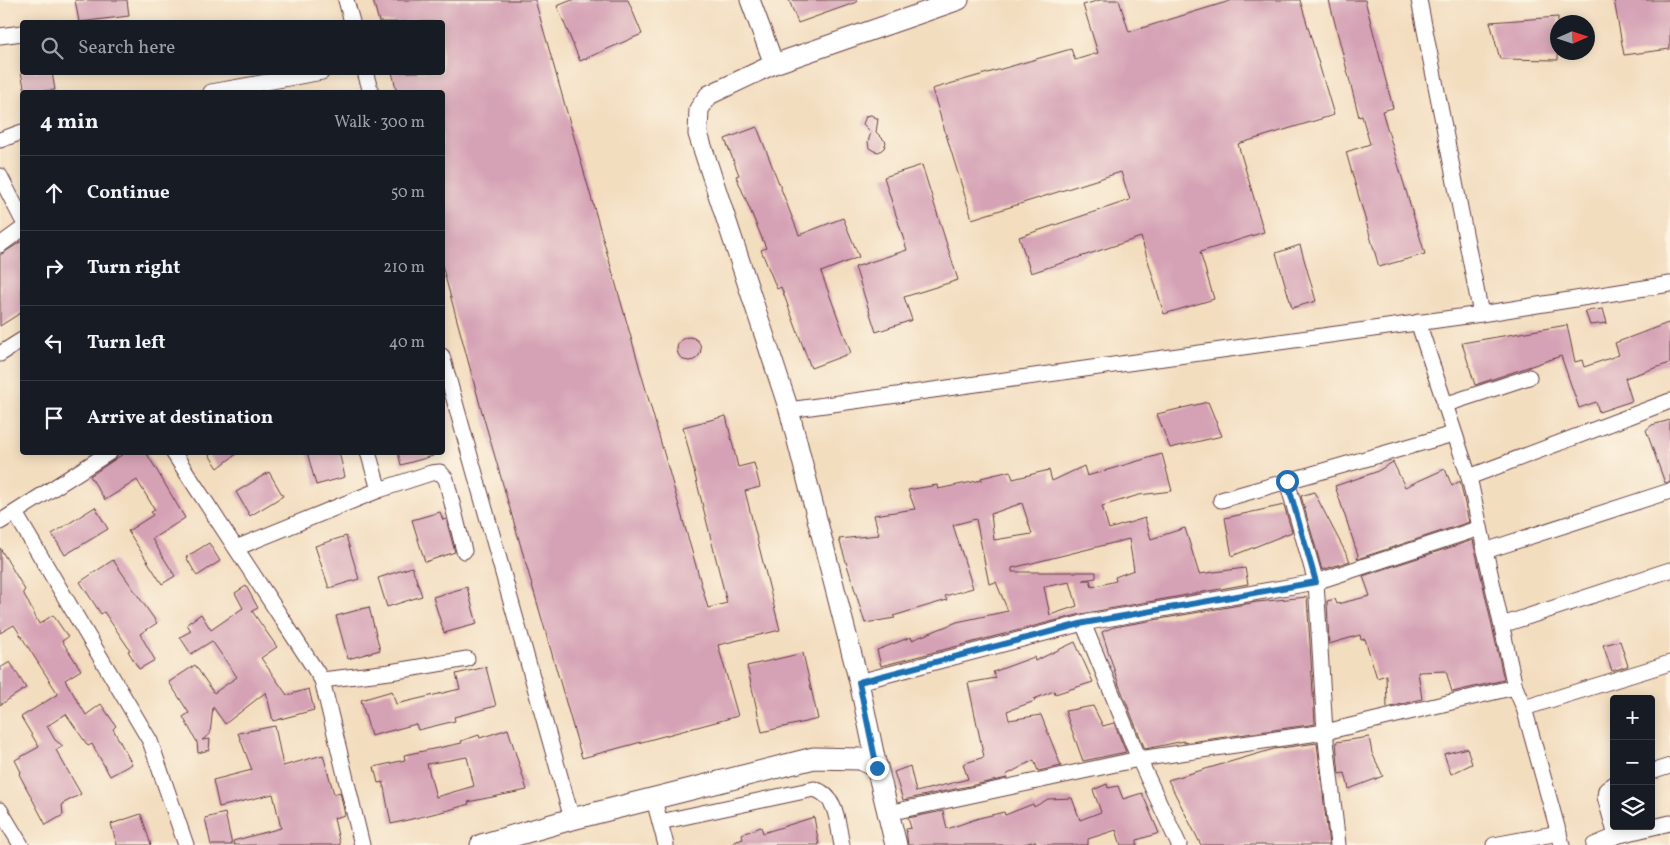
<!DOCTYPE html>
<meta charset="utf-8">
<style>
:root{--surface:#171b24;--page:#242831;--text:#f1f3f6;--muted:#9ea1a6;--line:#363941}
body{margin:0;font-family:Vollkorn,serif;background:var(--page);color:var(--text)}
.controls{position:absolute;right:15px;bottom:15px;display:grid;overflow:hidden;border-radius:5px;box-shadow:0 2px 12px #0003}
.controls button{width:45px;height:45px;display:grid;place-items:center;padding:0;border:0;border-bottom:1px solid var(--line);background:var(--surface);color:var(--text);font:25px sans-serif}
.compass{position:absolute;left:1550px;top:15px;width:45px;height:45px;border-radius:50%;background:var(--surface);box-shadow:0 2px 12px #0003;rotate:87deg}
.stop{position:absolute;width:15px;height:15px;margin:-11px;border:4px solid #1f6fb2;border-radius:50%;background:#fff}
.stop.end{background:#1f6fb2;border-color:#fff;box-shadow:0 1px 5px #0008}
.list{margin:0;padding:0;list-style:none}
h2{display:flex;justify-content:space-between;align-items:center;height:65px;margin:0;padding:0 20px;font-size:21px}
h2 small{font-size:16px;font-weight:400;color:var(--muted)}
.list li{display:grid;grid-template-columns:32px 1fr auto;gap:15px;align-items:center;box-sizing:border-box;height:75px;padding:0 20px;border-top:1px solid var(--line)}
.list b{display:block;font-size:19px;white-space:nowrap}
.list em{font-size:16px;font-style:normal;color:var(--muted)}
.icon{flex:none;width:28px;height:28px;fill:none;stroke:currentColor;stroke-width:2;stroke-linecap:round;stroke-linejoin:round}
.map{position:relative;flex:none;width:1670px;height:845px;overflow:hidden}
.search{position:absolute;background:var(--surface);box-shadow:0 2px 12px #0003;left:20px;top:20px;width:425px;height:55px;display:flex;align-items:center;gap:12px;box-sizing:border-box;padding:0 18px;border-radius:5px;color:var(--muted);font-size:19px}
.panel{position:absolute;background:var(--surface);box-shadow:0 2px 12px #0003;left:20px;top:90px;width:425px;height:365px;border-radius:5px}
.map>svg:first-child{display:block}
</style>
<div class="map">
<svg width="1670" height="845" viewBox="0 0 1670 845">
<rect width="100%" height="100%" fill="#fcf5e5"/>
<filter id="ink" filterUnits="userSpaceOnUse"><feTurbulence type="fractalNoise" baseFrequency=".02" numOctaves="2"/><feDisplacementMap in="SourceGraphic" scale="10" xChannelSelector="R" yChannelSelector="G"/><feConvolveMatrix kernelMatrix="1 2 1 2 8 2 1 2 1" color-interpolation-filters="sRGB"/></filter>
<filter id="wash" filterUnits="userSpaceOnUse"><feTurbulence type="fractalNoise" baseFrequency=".0096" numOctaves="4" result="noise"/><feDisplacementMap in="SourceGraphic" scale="20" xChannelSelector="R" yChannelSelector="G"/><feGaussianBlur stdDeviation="1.12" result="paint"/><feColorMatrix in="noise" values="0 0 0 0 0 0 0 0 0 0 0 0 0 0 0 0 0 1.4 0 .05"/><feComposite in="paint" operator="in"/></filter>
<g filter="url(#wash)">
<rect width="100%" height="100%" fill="#f3ddbf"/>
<g id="blocks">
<g fill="#d5a2b5" fill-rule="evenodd">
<path d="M75,0H127L129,16L79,22Z"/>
<path d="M373,0H535L708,608L727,603L683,427L726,416L738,467L754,463L760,487L745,491L780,630L718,645L738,716L582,758L480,405L442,265V92H397L392,72H442V22H379Z"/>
<path d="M572,0H628L642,34L580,61L557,6Z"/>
<path d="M789,0H856L857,2L798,23Z"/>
<path d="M1100,0H1119L1129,32L1233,0H1300L1334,115L1238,144L1264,232L1200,252L1214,299L1164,314L1141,237L1031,273L1019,237L1130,200L1121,172L972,219L932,89L1071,49L1075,60L1098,53L1083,5Z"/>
<path d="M1329,0H1365L1393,108L1382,111L1425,254L1379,267L1346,152L1370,144L1362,116L1359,117Z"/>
<path d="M1614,0H1670V49L1624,55Z"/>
<path d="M1558,17V60L1500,59L1490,22Z"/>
<path d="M21,72H52L55,90L25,92Z"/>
<path d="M871,115L878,119L876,132L886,142L884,148L879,152L874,151L869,148L868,142L871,132L863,124L866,116Z"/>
<path d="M757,127L799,235L843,218L859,257L821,272L851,353L811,368L781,287L777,289L761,250L766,248L736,176L739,175L725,139Z"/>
<path d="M922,165L958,280L904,297L912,320L876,332L855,267L907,250L884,177Z"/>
<path d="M22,241V312L0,326V255Z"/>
<path d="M1300,245L1316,301L1292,308L1276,253Z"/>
<path d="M1603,309L1607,323L1590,325L1585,311Z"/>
<path d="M1668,323L1670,330V363L1625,378L1632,401L1599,412L1596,402L1579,408L1561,356L1475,385L1462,343L1567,325L1575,362L1582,360L1584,367L1619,355L1615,343Z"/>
<circle cx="689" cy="349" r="12"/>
<path d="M1208,402L1222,436L1170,448L1157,414Z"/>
<path d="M1670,420V482L1665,483L1646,430L1652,425Z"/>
<path d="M126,452H146L185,518L152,539L175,576L162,584L128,531L153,515L151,512L155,510L137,480L105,500L90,476Z"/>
<path d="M207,452H239L218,468Z"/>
<path d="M307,452H339L345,477L316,485Z"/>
<path d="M398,452H432L433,456L401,465Z"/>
<path d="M1162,454L1172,491L1139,495L1102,506L1109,529L1145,518L1151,539L1185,528L1199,574L1245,568L1248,584L1081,614L881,666L877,650L911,637L912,640L957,622L1008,611L996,582L989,584L976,519L953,525L973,588L945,596L947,600L893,616L895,618L865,623L839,539L879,535L874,515L915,509L908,490L937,485L938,489L982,480L981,478L1010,471L1013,479L1049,470L1052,481L1084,466L1087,476ZM1022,503L1032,534L994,540L991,514ZM1129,539L1134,570L1115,577L1116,581L1092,587L1090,580H1083L1096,578V572H1012V568ZM1070,582L1077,606L1050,615L1044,587Z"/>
<path d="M1393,462L1405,487L1445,469L1452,486L1460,481L1469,522L1357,559L1358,555L1335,486L1376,472Z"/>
<path d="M269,472L283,496L250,516L236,492Z"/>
<path d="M1314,492L1350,561L1322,570L1301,496Z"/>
<path d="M1284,505L1292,532L1232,556L1225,518Z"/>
<path d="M95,507L108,529L65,555L52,534Z"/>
<path d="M440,512L443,520L446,519L455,552L425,562L412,520Z"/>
<path d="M346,536L359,579L329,588L315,546Z"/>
<path d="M1473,540L1504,680L1452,692L1446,671L1418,672L1422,699L1387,708L1386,675L1377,678L1365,639L1361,640L1360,635L1329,644L1327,601L1335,599L1337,604L1370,596L1363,576Z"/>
<path d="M209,543L220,561L197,576L186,557Z"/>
<path d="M0,548L25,590L23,592L39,624L53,615L68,637L62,641L81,670L65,680L86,715L101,704L116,726L113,729L132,764L110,776L92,744L88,746L66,714L47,726L55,740L63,746L56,750L81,794L62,804L63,815L46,825L19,774L21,772L15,760L39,747L21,717L58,694L14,625L0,633Z"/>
<path d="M113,560L157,623L140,634L155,660L139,669L128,651L130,650L104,612L101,614L80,582Z"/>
<path d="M412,567L422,596L387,607L378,578Z"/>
<path d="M246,586L258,608L252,611L277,647L261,658L287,695L309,689L314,710L273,721L266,692L225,724L213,707L210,734L202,740L210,739L209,750L198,753L197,742L183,717L189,713L169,682L195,665L214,693L237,677L212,641L191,654L180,637L191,631L187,624L201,614L211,630L243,608L235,593Z"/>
<path d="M467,587L477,624L444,633L433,597Z"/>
<path d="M1307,597L1315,724L1184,743V741L1145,749L1119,685L1102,632L1114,627L1257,602Z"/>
<path d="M369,607L380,650L348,659L336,616Z"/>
<path d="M1620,641L1628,666L1612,671L1603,645Z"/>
<path d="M1075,642L1093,682L1055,694L1054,691L1034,699L1035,701L1007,711L1009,720L1041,715L1061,766L1038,771L1034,760L1006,775L1007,778L903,800L894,772L910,766L916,792L968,779L963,764L984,757L968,683L996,678L993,672L1034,657L1035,661Z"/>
<path d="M803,653L818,719L762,732L747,666Z"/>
<path d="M10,662L26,688L0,705V668Z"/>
<path d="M486,667L496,706L454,717L455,721L418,730L416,724L371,736L361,700L392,691L396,704L460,689L456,674Z"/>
<path d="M1093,706L1103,726L1114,723L1126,752L1083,761L1065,711Z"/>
<path d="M275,726L283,766L323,755L334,794L340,792L345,815L334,818L340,845H234L233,841L281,828L273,794L219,807L213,780L252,770L238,733Z"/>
<path d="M508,729L527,790L468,802L469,804L449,810L391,824L383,782L378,783L374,767L405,760L404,755L462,743L461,741L479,735L480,738ZM467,757L474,786L436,797L427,764Z"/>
<path d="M1369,737L1372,753L1383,776L1349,789L1345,773L1339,774L1336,742Z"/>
<path d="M1317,743L1329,845H1201L1168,780L1274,749Z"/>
<path d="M1467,748L1472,764L1451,774L1444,754Z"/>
<path d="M1107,784L1108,788L1118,786L1123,799L1142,793L1159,833L1137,840V845H1121L1116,830L1088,839V845H1037L1035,841L1021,845H908L906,829L911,828L908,818L943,811L947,829L979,818L1004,812L1005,815L1033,804L1034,807L1048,799L1072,798L1080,820L1101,812L1093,790Z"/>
<path d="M225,813L232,845H211L205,818Z"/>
<path d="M141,814L151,845H117L111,824Z"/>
<path d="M814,817L819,845H734V842L743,839L742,834L761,827L763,833Z"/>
</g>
</g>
</g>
<g filter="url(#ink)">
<use href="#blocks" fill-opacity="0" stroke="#633c41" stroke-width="1"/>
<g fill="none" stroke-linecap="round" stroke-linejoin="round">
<g stroke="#633c41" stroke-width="17">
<g id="minor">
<path d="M346,0L352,22"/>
<path d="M1419,0L1481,314"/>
<path d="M0,36L22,33"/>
<path d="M365,72L371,92"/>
<path d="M211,92L322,72"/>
<path d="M0,140L22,132"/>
<path d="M0,176L22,219"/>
<path d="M0,245L22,229"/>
<path d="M1418,322L1469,477L1515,687L1524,708L1562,845"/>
<path d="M0,354L22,340"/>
<path d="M442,356L572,819"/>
<path d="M1444,405L1529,377"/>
<path d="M789,410L1481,314L1670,284"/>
<path d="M173,452L322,680L362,845"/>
<path d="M368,452L379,490"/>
<path d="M1469,477L1670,401"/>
<path d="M1287,481L1316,582L1325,732L1338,845"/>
<path d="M1221,500L1453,434"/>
<path d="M15,513L150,741L186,845"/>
<path d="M0,522L110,452"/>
<path d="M236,548L379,490L431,473L440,472L446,479L464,551"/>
<path d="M1485,551L1670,491"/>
<path d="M1083,623L1139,759L1179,845"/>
<path d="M1502,625L1670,570"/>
<path d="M322,680L390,672L467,659"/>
<path d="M859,682L1083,623L1316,582L1480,528"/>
<path d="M1524,708L1670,663"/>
<path d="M1651,772L1670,766"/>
<path d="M1614,784L1606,790L1605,797L1616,836"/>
<path d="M654,800L666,845"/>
<path d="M0,810L21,845"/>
<path d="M888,813L1139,759L1325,732L1515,687"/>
<path d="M660,822L814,789C838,796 837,823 842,845"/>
<path d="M1494,845L1559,833"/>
<path d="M1594,845L1616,836L1670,823"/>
</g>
</g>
<g stroke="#633c41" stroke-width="21">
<g id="tertiary">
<path d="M750,0L774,64"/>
<path d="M877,767L859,682L789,410L698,134L699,109L709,95L774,64L959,0"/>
</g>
</g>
<g stroke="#633c41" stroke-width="23">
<path id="secondary" d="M481,845L572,819L814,758L860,759L877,767L896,845"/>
</g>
<use href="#minor" stroke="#fff" stroke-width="15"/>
<use href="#tertiary" stroke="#fff" stroke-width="19"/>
<use href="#secondary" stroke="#fff" stroke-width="21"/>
</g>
</g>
<g fill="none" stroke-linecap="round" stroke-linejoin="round" filter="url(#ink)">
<path stroke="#1f6fb2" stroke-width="6" d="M877,768L859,682L1084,623L1316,582L1287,481"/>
</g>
</svg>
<div class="controls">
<button>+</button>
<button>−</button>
<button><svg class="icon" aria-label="layers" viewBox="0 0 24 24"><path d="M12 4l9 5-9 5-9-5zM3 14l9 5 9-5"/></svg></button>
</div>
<svg class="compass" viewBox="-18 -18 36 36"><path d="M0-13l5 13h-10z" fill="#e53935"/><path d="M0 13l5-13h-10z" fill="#9ea1a6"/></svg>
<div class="stop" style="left:1287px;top:481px"></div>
<div class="stop end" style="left:877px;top:768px"></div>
<div class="search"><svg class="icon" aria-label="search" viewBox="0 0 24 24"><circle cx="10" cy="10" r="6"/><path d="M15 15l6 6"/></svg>Search here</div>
<section class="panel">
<h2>4 min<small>Walk · 300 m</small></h2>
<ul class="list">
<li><svg class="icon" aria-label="ahead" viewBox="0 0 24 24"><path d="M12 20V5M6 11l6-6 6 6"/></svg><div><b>Continue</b></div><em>50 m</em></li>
<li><svg class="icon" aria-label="right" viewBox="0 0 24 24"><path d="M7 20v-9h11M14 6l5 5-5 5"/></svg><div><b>Turn right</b></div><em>210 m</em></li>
<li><svg class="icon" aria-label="left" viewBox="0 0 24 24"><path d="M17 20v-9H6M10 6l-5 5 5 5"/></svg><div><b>Turn left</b></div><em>40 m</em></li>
<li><svg class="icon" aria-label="arrive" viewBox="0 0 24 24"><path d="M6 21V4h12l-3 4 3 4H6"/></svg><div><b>Arrive at destination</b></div></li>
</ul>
</section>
</div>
